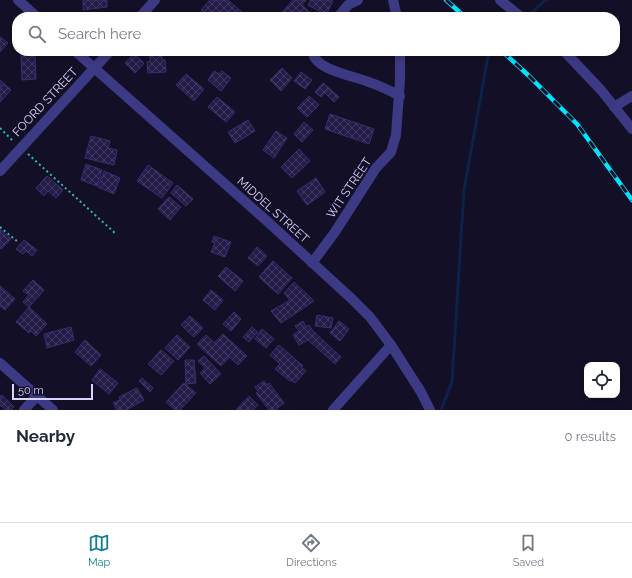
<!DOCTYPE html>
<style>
:root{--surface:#fff;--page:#f6f6f7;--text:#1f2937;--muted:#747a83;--line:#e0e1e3;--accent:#117e91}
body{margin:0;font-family:Raleway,sans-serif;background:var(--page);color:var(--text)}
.controls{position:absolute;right:12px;bottom:12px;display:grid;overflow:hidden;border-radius:8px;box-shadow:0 2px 6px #0003}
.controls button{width:36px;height:36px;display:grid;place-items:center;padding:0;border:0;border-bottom:1px solid var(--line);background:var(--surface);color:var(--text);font:20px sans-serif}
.scale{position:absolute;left:12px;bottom:10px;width:81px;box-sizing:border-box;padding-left:4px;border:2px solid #d9d4ff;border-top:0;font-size:11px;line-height:14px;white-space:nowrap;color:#d9d4ff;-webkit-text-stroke:3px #130f26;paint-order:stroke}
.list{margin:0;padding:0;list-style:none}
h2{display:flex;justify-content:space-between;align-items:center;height:52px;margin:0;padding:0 16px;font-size:17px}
h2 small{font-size:13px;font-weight:400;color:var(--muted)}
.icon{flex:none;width:22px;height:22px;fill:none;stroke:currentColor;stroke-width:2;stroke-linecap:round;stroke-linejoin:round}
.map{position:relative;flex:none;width:632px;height:410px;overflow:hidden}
.search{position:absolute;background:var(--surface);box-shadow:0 2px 6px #0003;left:12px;right:12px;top:12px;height:44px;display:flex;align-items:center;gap:10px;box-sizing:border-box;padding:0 14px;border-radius:16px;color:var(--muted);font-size:15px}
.sheet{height:112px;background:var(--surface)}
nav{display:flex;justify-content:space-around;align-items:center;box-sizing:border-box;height:56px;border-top:1px solid var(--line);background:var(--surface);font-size:11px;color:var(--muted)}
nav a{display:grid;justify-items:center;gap:2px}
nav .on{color:var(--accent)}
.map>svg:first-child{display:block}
</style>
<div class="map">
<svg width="632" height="410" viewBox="0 0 632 410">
<defs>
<pattern id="building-cross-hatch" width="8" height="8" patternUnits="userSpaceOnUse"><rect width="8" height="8" fill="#241b47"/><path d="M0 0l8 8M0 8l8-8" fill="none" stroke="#433b63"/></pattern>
</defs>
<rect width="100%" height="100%" fill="#130f26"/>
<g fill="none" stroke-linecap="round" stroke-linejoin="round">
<g stroke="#0c2248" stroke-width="3">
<path d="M527,17L543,2L547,0"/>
<path d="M441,410L452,382L464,190L488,56L492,52"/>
</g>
</g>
<g fill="url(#building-cross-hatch)" stroke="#3b2d73">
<path d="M83,0H107V7L83,10Z"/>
<path d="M210,0H228L243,13L240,17H210L201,10Z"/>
<path d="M293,0H306L302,5L315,17H278Z"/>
<path d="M311,0H331L333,1L326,15L308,5Z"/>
<path d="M0,37L8,43L0,52Z"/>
<path d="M150,51H162V60H165L166,72L148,73L147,62L150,61Z"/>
<path d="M35,53L36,79L22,80L21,54Z"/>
<path d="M134,54L144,63L135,73L125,63Z"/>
<path d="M282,68L292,78L281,91L270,80Z"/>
<path d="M214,71L219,74L222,71L231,78L221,91L208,80Z"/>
<path d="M301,72L312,80L305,89L294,81Z"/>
<path d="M186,74L204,89L194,101L176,85Z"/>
<path d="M0,80L11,90L0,102Z"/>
<path d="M323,83L329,88L321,97L315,92Z"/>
<path d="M329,88L339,97L334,102L325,93Z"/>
<path d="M309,96L319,105L307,117L297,108Z"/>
<path d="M217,97L235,112L226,122L208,107Z"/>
<path d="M330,114L374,129L369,144L325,129Z"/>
<path d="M248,120L255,131L235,143L228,132Z"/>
<path d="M304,122L313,130L302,142L294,134Z"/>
<path d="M276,131L287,138L274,158L263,150Z"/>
<path d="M91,136L110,141L108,148L117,150L114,165L85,158Z"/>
<path d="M299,149L310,161L292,178L281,167Z"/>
<path d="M86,164L102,170L97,186L81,180Z"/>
<path d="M148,165L173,183L162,198L137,181Z"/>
<path d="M104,171L120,178L114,194L98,187Z"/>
<path d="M47,176L63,190L56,198L48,191L44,196L36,188Z"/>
<path d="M316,178L325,192L307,205L297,191Z"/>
<path d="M177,185L193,199L186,206L171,193Z"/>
<path d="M169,197L181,207L170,220L158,209Z"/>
<path d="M0,229L11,239L1,249L0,248Z"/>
<path d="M214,236L231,242L225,257L211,252L215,243L212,242Z"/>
<path d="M24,240L37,250L32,256L26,251L23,254L16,249Z"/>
<path d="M257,247L267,256L258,266L248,258Z"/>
<path d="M273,261L292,278L278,294L259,277Z"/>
<path d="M226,267L243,281L235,291L218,276Z"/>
<path d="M33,280L44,290L29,307L23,302L29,295L23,291Z"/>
<path d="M294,282L314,301L281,323L271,311L290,300L284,293Z"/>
<path d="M0,286L15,299L5,310L0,306Z"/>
<path d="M211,290L223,300L215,310L203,300Z"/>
<path d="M29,307L47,324L36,336L31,331L29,333L16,322Z"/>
<path d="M234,312L241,319L231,331L223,324Z"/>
<path d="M317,315L333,318L331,328L315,326Z"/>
<path d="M190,316L203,328L194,337L181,325Z"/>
<path d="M303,321L306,327L309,325L313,331L341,357L335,364L308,340L299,345L293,335L299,331L295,326Z"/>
<path d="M339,321L349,329L340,341L330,333Z"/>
<path d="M71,327L74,340L47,348L44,334Z"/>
<path d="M252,327L258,332L249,342L243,337Z"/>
<path d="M262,329L274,339L266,348L255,339Z"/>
<path d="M223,334L247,356L238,365L214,343Z"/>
<path d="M177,335L190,347L178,360L165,348Z"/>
<path d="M206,335L230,357L221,366L197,344Z"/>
<path d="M85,340L101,355L91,366L75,352Z"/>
<path d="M279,345L303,366L301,367L306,371L295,383L291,380L290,381L275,369L280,364L270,355Z"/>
<path d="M161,350L174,361L161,375L148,364Z"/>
<path d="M204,356L221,374L210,384L200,373L205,368L198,361Z"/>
<path d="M185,360H194L196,383L186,384Z"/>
<path d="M100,369L118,383L109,394L92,380Z"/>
<path d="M142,378L153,388L150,392L139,381Z"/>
<path d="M264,381L267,385L269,383L284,403L275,410H269L256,393L258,391L255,387Z"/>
<path d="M184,383L196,393L180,410H175L166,402Z"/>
<path d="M137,388L144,400L126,410H117L113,403L120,400L119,397Z"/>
<path d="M2,395L14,407L11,410H6L0,405V396H1Z"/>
<path d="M249,396L258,405L253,410H236Z"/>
</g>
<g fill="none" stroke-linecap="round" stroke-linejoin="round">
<g stroke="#2fb8b0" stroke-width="2" stroke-dasharray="2 3" stroke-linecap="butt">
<path d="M0,128L14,142"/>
<path d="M28,154L116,234"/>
<path d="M0,227L18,242"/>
</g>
<g stroke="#3d3a85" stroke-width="10">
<path d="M18,0L37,17"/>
<path d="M393,0L397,17"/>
<path d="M500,0L521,17"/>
<path d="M140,17L155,0"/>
<path d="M338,17L348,5L358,0"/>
<path d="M75,51L268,222L352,299L370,317L391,345L421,392L430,410"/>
<path d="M313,51C312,69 353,76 366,81C378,85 389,90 400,96"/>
<path d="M564,51L601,90L632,129"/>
<path d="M614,107L632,96"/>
<path d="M0,171L110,51"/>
<path d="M312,263L335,232L376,168L391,152L396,135L400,80V51"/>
<path d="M0,363L53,410"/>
<path d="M24,410L37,396"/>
<path d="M333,410L391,345"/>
</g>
<g stroke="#00e5ff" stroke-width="4.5">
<g id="rail">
<path d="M446,0L465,17"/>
<path d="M502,51L529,76L577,124L632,200"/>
</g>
</g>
<use href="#rail" stroke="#130f26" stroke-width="3" stroke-dasharray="9" stroke-linecap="butt"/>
</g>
<g text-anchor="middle" stroke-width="3.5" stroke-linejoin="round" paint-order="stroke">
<g font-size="12" fill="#d9d4ff" stroke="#130f26">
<text transform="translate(45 102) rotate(-47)" y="4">FOORD STREET</text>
<text transform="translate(349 188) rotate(-56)" y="4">WIT STREET</text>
<text transform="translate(273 210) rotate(42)" y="4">MIDDEL STREET</text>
</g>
</g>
</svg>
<div class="controls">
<button><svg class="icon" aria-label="locate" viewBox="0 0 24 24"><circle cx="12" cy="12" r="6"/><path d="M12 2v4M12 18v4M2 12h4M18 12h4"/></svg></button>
</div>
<div class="scale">50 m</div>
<div class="search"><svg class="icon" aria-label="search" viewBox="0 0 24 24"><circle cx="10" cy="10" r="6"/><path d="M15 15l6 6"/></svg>Search here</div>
</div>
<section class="sheet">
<h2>Nearby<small>0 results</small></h2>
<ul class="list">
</ul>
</section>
<nav>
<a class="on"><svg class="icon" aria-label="map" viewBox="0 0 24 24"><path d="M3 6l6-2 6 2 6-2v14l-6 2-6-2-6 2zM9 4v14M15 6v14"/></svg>Map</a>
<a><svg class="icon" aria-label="directions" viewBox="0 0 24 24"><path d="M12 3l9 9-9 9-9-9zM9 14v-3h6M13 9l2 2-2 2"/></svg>Directions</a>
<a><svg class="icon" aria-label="saved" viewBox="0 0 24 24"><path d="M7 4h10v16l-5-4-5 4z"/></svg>Saved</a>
</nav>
